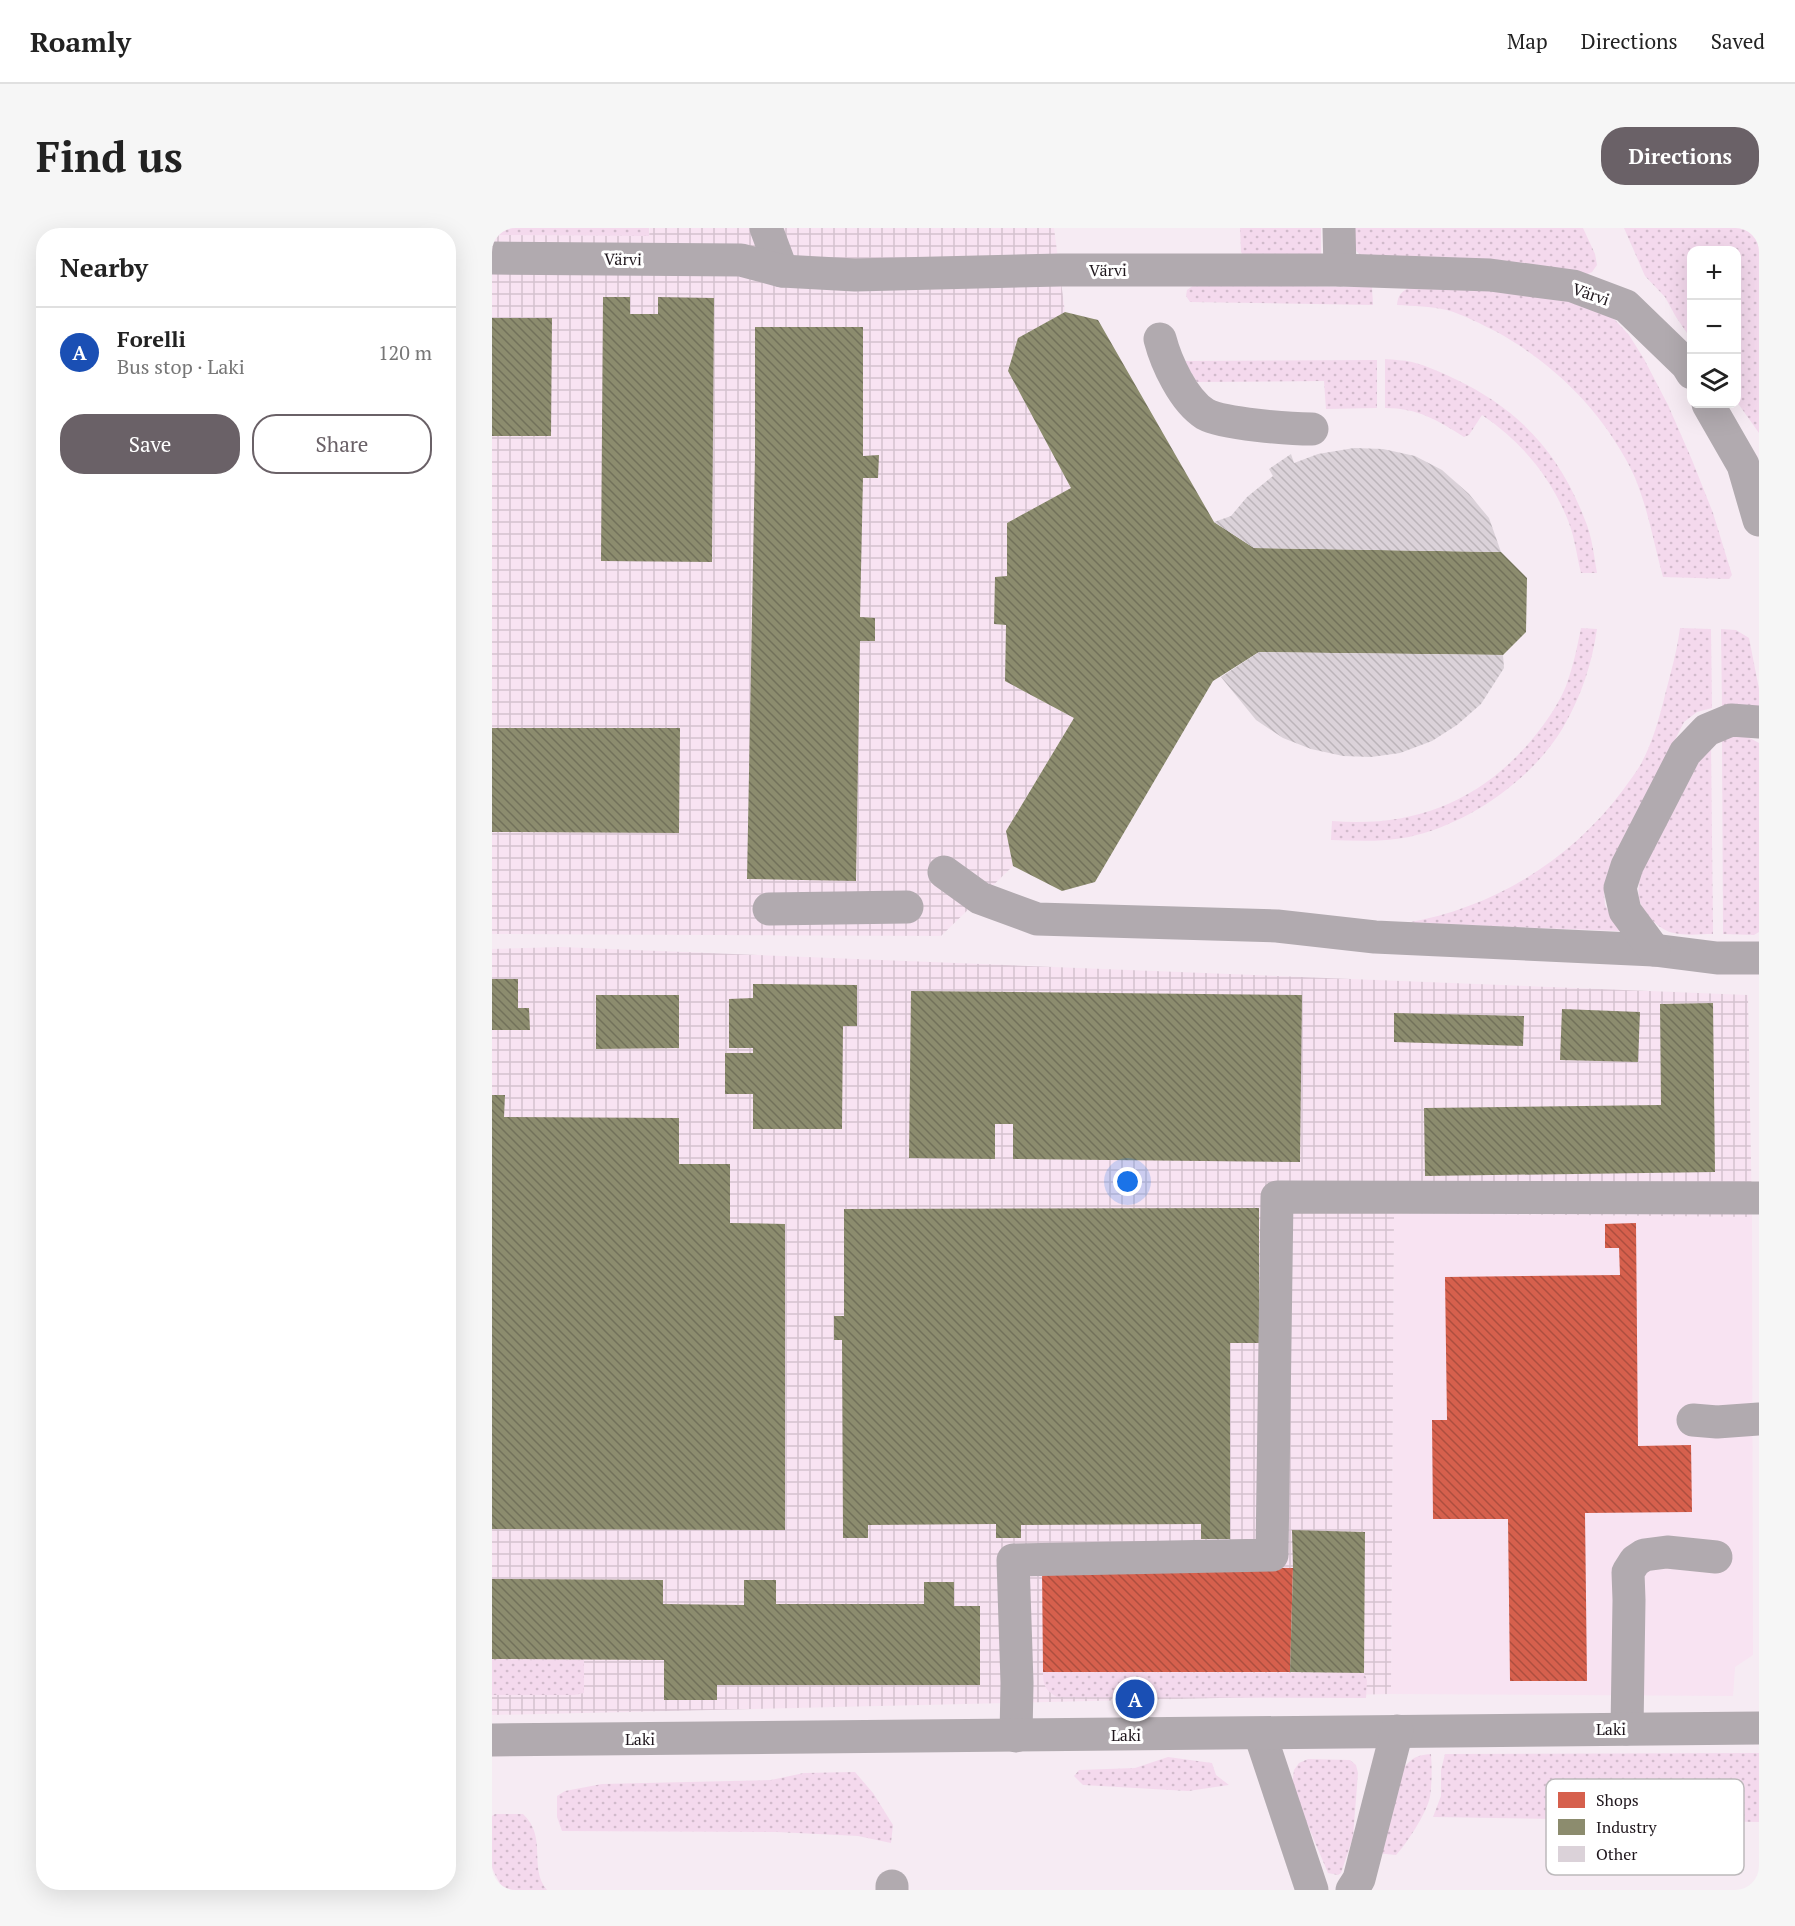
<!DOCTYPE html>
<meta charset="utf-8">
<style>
:root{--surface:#fff;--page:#f6f6f6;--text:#222;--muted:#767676;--line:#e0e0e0;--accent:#6a6167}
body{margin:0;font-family:"PT Serif",serif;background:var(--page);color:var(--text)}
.controls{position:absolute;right:18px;top:18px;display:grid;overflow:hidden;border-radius:12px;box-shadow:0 6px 24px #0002}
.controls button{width:54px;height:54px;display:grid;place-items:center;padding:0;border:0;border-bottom:2px solid var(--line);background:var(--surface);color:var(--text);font:30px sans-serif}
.you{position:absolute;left:636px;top:954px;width:21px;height:21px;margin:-15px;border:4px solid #fff;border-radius:50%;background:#1a73e8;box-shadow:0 0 0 9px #1a73e833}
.badge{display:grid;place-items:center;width:39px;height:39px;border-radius:50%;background:var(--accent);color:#fff;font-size:20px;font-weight:700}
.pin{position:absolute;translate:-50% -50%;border:3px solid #fff;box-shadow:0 2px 6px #0006}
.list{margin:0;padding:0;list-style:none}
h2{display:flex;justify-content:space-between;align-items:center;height:78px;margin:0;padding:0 24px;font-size:26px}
h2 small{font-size:20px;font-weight:400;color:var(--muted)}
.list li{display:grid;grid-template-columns:39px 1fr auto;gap:18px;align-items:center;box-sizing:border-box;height:90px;padding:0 24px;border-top:2px solid var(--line)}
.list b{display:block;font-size:22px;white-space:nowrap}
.list p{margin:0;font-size:20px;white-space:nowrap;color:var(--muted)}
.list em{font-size:20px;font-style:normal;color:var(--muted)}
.actions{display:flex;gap:12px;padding:18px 24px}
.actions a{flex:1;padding:14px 0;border:2px solid var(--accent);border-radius:24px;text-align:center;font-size:21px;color:var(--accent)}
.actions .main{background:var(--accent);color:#fff}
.icon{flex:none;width:33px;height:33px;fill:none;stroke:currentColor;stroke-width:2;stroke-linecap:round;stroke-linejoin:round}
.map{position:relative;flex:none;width:1267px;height:1662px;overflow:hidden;border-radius:24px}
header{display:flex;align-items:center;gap:36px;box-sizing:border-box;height:84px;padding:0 30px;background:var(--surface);border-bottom:2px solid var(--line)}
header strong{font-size:28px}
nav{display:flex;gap:33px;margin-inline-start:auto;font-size:21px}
.intro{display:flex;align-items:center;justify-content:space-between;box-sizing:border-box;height:144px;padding:0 36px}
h1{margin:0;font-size:42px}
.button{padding:15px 27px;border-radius:24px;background:var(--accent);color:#fff;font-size:21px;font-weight:700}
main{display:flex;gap:36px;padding:0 36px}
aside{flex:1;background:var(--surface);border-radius:24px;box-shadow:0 6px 24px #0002}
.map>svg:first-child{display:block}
</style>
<header>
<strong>Roamly</strong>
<nav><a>Map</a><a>Directions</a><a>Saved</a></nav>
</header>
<div class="intro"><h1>Find us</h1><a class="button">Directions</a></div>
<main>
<aside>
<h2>Nearby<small></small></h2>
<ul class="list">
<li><span class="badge" style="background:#1a4fb4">A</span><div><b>Forelli</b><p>Bus stop · Laki</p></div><em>120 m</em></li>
</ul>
<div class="actions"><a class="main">Save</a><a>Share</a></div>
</aside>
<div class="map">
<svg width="1267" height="1662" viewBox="0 0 1267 1662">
<defs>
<pattern id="industrial-grid" width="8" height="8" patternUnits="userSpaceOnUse" patternTransform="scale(1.5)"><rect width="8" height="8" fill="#f8e3f2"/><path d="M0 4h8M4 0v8" fill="none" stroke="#d4c2cf"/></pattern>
<pattern id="grass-dots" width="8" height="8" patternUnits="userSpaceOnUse" patternTransform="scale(1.5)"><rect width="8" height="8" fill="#f4d9ed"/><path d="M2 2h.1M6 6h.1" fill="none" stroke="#d1bacb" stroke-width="1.8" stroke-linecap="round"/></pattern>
<pattern id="shops-back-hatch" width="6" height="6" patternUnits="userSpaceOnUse" patternTransform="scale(1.5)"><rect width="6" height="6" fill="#d6604d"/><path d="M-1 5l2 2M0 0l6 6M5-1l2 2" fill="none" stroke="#ad4e3f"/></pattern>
<pattern id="industry-back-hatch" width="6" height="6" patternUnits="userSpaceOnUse" patternTransform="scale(1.5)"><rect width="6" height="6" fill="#8c8c6e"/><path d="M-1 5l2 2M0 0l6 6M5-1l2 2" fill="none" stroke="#72715a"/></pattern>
<pattern id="building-back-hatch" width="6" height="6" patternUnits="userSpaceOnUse" patternTransform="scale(1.5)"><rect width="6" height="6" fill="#dbd2d9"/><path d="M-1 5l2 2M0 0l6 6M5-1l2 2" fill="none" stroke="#bcb4ba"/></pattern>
</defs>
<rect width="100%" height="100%" fill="#f6ebf3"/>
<path fill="#f8e3f2" d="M902,985L1260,989L1261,1427L1243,1439L1241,1468L899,1466Z"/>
<g fill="url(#industrial-grid)">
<path d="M158,0H562L573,84L526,110L516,143L579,260L515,295V348L503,349L502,396L514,397L513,453L582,490L514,603L521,638L449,708L0,706V7L157,8Z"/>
<path d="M69,719L1256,767L1260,989L902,985L899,1466L0,1487V721Z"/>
</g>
<g fill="url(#grass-dots)">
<path d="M0,0H157V8L0,7Z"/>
<path d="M748,0H829V26L752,29L749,24Z"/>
<path d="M855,0H1091L1103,26L1105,37L1100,44L1091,48L868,27L858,16Z"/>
<path d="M1132,0H1267V205L1245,174L1244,22H1200L1199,111L1184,89L1173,69L1153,48Z"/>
<path d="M702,57L880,59L881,77L698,74L694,68L695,62Z"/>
<path d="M918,59L1036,64L1107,81L1123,92L1137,107L1152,131L1176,177L1200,232L1221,285L1240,347L1237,351L1171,349C1161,313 1155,273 1138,239C1108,181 1062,136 1005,104C989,96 972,87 955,82C938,78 921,78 905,77C906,67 909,64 918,59Z"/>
<path d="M893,131C902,132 912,132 920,134C935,138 949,144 963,151C1027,181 1068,226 1093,292C1100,308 1102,328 1105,345H1089C1085,329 1083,311 1077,295C1060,250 1030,214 990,187L977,207L972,209C945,192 926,180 893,180Z"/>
<path d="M885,132V180L834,181L832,153L705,154L692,133Z"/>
<path d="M1089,400L1105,401C1100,435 1090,466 1073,496C1043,550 977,596 917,609C892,614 865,613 839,612L840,593C922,600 990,573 1042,509C1055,493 1066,477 1074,458C1081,439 1085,420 1089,400Z"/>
<path d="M1188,400L1219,401L1220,480L1205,484L1192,494L1127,622L1112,665L1113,677L1128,703L914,695C1001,680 1078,633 1131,562C1137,553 1144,545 1149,536C1161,513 1167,491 1173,467C1179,444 1185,423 1188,400Z"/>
<path d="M1229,401L1244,402L1257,410L1267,461V482L1230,479Z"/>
<path d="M1244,507L1256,509L1267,515V704L1262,707L1231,706L1230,510Z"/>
<path d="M1219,514L1221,706C1209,706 1194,708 1182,705C1169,703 1152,687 1148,674C1145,664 1147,655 1149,645L1214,520Z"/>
<path d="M0,1431L92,1432V1465L82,1467H0Z"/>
<path d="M551,1444L872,1445L875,1452L874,1470L565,1469C553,1462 551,1457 551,1444Z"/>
<path d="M1267,1525V1594L941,1589L949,1568V1542L953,1526Z"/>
<path d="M939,1526C940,1541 940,1555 938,1569C934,1586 915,1615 904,1627L884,1625L911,1541C919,1530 925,1527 939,1526Z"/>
<path d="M676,1529L720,1535L724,1547L737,1557L696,1563L591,1557L582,1548L587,1542L643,1540Z"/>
<path d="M816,1531L858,1532L864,1537L866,1545L861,1609L849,1645L846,1647L836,1645L800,1560L802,1542L807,1535Z"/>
<path d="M363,1544L381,1565L401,1597L399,1615L366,1608L285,1604L70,1603L65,1589V1568L73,1563L110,1556L279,1552L312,1545Z"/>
<path d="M3,1586H31C56,1609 36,1640 55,1662H11L0,1640V1588Z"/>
</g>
<g fill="url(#shops-back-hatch)">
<path d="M1144,995L1146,1218L1199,1217L1200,1284L1093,1285L1095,1453H1018L1016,1291H941L940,1192H955L953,1049L1128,1047L1127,1020H1113V996Z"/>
<path d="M550,1338L801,1340L798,1444H551Z"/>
</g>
<g fill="url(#industry-back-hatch)">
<path d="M111,69H138V86H166V69L222,70L220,334L109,333Z"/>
<path d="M573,84L606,92L722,294L762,320L1009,324L1035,350L1034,404L1011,427L767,424L721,453L603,654L570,663L521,638L514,603L582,490L513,453L514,397L502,396L503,349L515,348V295L579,260L516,143L526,110Z"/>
<path d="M0,90H60L59,208H0Z"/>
<path d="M263,99H371V228L387,227L386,250H371L368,389L383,390V413H368L364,653L255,651L263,228Z"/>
<path d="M0,500H188L187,605L0,604Z"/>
<path d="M0,751H26V780H37L38,802H0Z"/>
<path d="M261,756L365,757V798H351L350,901H261V866H233V825H261V820H237V771L261,770Z"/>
<path d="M419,763L810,767L808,934L521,931V896H503V931L417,930Z"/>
<path d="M104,767H187V820L104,821Z"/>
<path d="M1221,775L1223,944L933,948L932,880L1169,877L1168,776Z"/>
<path d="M1070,781L1148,784L1146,834L1068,832Z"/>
<path d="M902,785L1032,788L1031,818L902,814Z"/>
<path d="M0,867H13L12,889L187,890V936H238V995L293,996V1302L0,1301Z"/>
<path d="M767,980V1087L773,1115H738V1311H709V1296L529,1297V1310H504V1296L376,1297V1310H351L350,1112H342V1088H352V981Z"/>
<path d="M800,1302L873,1304L872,1445L798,1444L801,1340Z"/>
<path d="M0,1351L171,1352V1376L252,1377V1352H284V1376H432V1354H462V1378H488V1457H225V1472H172V1432L0,1431Z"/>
</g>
<g fill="url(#building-back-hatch)">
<path d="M862,220L891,221L923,228L950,242L977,266L997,290L1009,324L762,320L722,294L739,288L755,269L781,248L777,241L799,226L802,235L826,226Z"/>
<path d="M767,424L1011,427L1012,440L989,476L965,497L940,513L908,525L879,529L851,528L819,521L791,510L764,492L729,449Z"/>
</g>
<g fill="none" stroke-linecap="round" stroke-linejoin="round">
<g stroke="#b1aaaf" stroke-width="33">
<path d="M274,0L290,43"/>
<path d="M847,0L848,42"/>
<path d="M0,30L249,32L290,43L363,47L568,42H848L998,47L1081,58L1134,78L1195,137L1200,145"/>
<path d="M668,111C674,134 691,172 713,186C731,196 798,201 820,201"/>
<path d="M1216,176L1251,237L1267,292"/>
<path d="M452,644L488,670L545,691L785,698L883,709L1162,722L1225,730H1267"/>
<path d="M277,681L415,679"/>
<path d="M1162,722L1133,683L1128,660L1135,638L1193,525L1215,502L1239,492L1267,494"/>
<path d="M1201,1192L1225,1194L1267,1191"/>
<path d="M1135,1501L1137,1372L1136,1344L1143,1333L1152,1327L1175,1324L1224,1329"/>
<path d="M768,1506L820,1662"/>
<path d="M524,1508L525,1455L521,1332L780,1327L785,969L1267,970"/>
<path d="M0,1512L1267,1500"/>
<path d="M400,1658V1662"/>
<path d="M860,1662L867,1651L905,1503"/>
</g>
</g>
<g text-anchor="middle" stroke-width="6" stroke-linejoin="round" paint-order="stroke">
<g font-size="16" fill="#1e161c" stroke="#fff">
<text transform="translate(131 31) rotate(1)" y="6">Värvi</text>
<text x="616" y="48">Värvi</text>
<text transform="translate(1099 66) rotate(19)" y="6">Värvi</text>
<text x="1119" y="1507">Laki</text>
<text x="634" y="1513">Laki</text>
<text x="148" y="1517">Laki</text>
</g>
</g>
<rect x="1054" y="1551" width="198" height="96" rx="9" fill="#fff" stroke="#bcb9bb" stroke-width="1.5"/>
<rect x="1066" y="1564" width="27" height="16" fill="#d6604d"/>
<rect x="1066" y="1591" width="27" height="16" fill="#8c8c6e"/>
<rect x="1066" y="1618" width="27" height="16" fill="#dbd2d9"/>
<g font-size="16" fill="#1e161c">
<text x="1104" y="1578">Shops</text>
<text x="1104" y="1605">Industry</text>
<text x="1104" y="1632">Other</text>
</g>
</svg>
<div class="controls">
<button>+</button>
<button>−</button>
<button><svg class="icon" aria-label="layers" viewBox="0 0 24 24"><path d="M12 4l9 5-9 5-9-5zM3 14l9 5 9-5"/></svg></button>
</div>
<div class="you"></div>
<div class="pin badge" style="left:643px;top:1471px;background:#1a4fb4">A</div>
</div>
</main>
